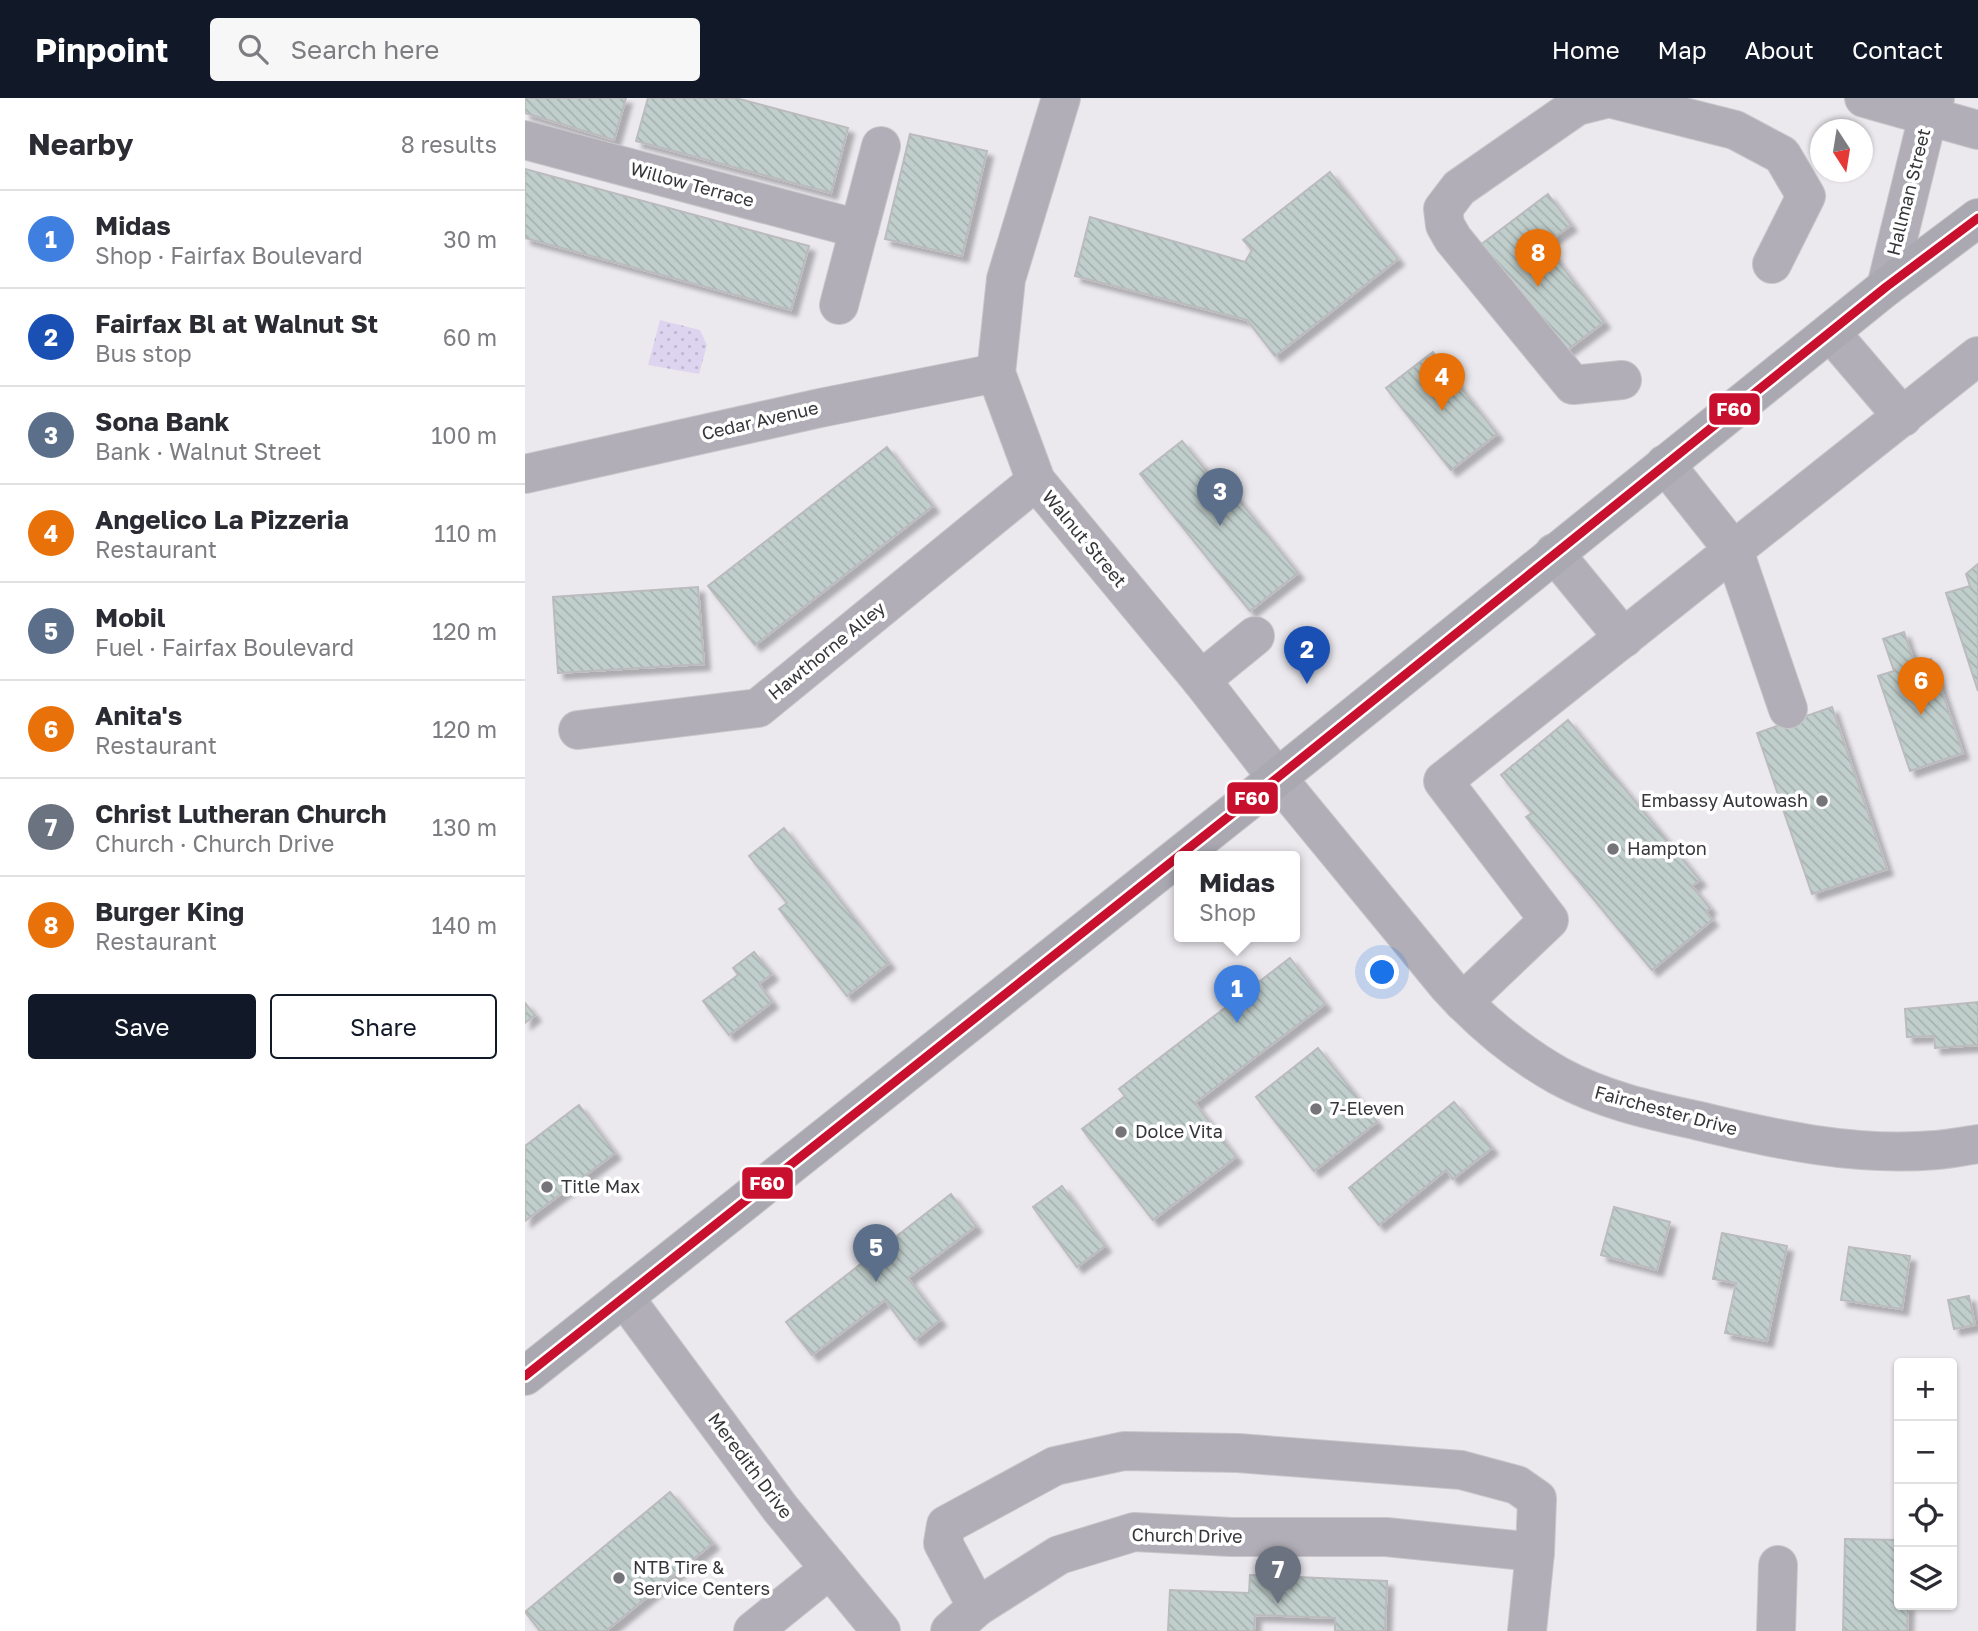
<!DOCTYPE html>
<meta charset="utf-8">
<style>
:root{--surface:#fff;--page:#f7f7f7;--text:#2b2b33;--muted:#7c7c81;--line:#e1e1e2;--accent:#111827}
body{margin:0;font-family:"Golos Text",sans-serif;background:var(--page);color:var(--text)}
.controls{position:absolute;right:21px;bottom:21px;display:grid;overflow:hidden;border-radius:7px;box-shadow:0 2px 5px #0004}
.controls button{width:63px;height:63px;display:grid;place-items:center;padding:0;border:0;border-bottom:2px solid var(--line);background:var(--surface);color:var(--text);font:35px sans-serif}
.compass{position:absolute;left:1285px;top:21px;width:63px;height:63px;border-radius:50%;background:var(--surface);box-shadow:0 2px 5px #0004;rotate:168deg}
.you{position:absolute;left:858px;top:875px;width:24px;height:24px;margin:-18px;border:5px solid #fff;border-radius:50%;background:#1a73e8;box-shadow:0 0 0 10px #1a73e833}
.badge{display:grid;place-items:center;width:46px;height:46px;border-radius:50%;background:var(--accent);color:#fff;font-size:23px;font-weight:700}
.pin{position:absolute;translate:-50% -58px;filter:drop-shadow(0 2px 4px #0008)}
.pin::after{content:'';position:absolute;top:37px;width:24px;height:21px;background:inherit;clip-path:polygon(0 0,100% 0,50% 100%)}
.popup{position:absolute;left:649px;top:753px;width:126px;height:91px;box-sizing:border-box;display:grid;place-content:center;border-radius:7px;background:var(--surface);filter:drop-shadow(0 2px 5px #0005);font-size:23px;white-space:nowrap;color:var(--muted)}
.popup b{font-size:26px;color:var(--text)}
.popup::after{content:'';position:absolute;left:50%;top:100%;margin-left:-14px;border:14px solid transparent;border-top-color:var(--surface)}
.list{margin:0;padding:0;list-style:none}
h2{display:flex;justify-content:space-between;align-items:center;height:91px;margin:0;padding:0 28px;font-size:30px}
h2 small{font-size:23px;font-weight:400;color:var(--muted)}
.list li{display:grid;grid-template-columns:46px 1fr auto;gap:21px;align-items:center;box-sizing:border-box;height:98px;padding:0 28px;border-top:2px solid var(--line)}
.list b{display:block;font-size:26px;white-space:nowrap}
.list p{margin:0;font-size:23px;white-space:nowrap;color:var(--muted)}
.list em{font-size:23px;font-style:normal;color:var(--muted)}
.actions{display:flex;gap:14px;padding:21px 28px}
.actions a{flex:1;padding:16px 0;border:2px solid var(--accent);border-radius:7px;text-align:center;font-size:24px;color:var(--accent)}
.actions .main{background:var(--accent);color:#fff}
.icon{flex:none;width:38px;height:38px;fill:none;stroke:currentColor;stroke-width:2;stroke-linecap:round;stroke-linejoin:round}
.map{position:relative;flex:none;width:1453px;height:1533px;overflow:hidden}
header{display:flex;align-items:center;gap:42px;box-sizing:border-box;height:98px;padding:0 35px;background:var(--accent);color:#fff}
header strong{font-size:33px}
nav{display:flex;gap:38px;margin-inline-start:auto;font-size:24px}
.search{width:490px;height:63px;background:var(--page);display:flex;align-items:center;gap:18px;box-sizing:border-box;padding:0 24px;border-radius:7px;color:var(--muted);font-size:26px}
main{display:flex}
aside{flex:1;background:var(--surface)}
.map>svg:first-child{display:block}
</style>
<header>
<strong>Pinpoint</strong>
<div class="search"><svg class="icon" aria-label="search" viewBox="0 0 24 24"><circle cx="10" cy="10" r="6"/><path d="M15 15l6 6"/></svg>Search here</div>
<nav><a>Home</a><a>Map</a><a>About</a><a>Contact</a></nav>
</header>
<main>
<aside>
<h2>Nearby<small>8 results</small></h2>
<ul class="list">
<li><span class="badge" style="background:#3f7fe0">1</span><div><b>Midas</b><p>Shop · Fairfax Boulevard</p></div><em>30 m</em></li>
<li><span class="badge" style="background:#1a4fb4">2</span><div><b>Fairfax Bl at Walnut St</b><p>Bus stop</p></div><em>60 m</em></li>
<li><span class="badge" style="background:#5c6f8a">3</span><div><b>Sona Bank</b><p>Bank · Walnut Street</p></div><em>100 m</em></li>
<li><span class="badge" style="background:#e8710a">4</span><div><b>Angelico La Pizzeria</b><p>Restaurant</p></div><em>110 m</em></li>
<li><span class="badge" style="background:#5c6f8a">5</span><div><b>Mobil</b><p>Fuel · Fairfax Boulevard</p></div><em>120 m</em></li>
<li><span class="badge" style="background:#e8710a">6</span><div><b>Anita's</b><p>Restaurant</p></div><em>120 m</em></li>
<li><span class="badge" style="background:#6b7280">7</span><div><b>Christ Lutheran Church</b><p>Church · Church Drive</p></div><em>130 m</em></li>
<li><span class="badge" style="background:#e8710a">8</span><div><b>Burger King</b><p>Restaurant</p></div><em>140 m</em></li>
</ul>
<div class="actions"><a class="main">Save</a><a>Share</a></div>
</aside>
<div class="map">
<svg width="1453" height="1533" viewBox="0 0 1453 1533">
<defs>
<pattern id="park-dots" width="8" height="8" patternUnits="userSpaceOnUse" patternTransform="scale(1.75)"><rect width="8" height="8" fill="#ddd5f0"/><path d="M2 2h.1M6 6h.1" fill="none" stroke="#beb7cf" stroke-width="1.8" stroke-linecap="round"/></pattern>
<pattern id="building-back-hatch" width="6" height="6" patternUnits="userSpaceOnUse" patternTransform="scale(1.75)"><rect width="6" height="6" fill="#c1cfcc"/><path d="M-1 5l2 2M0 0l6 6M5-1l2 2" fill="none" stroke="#a6b2b0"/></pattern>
<filter id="shadow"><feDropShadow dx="6" dy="6" stdDeviation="2" flood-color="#0004"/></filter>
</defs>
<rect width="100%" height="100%" fill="#ebe9ee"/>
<path fill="url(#park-dots)" d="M135,222L175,232L182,247L174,276L123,267Z"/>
<g fill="url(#building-back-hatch)" stroke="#bbbbbd" stroke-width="2" filter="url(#shadow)">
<path d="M0,0H101L89,42L0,15Z"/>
<path d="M123,0H211L323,30L306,95L111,43Z"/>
<path d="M385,36L462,53L437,158L360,141Z"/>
<path d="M0,71L284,148L266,212L0,140Z"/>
<path d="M805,74L873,161L750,258L722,222L550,178L565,119L720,164L727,152L718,142Z"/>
<path d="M1023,96L1046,127L1020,146L1079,224L1029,262L946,154Z"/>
<path d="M908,254L972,336L926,372L861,290Z"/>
<path d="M657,343L687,380L693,376L773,475L725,513L615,376Z"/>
<path d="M362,349L408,408L230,547L183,488Z"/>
<path d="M1453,466V593L1421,495L1445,488L1441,476Z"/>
<path d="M173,489L179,566L33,575L28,499Z"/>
<path d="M1379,534L1390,567L1406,561L1438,655L1385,673L1353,578L1369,573L1358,541Z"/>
<path d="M1307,609L1362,771L1287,796L1232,635Z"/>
<path d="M1043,622L1175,782L1167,788L1185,810L1181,814L1187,822L1127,872L1001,719L1007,715L976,677Z"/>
<path d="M259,730L364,865L322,898L254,811L262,805L224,758Z"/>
<path d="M229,854L247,876L234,886L247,904L204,937L178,903L213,877L208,870Z"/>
<path d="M765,860L800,906L670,1005L711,1059L628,1122L557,1031L600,998L594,991Z"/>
<path d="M1453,904V947L1410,950L1409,938L1382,939L1380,911Z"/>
<path d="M0,905L10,917L0,925Z"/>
<path d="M793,950L852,1024L789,1073L731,999Z"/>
<path d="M929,1004L967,1050L928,1081L921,1072L854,1127L824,1090Z"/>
<path d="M54,1007L90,1055L0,1123V1048Z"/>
<path d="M537,1088L580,1148L552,1169L508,1109Z"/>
<path d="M426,1096L451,1128L383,1180L415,1222L390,1242L360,1202L287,1257L261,1224Z"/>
<path d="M1089,1109L1145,1124L1132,1172L1076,1157Z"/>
<path d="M1197,1135L1262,1148L1242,1243L1200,1235L1211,1185L1188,1181Z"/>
<path d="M1324,1149L1385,1158L1377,1211L1316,1202Z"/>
<path d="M1444,1198L1450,1227L1429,1231L1423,1202Z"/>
<path d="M145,1394L188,1445L81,1533H15L0,1514Z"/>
<path d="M1320,1441L1374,1442V1507H1383L1382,1533H1318Z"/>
<path d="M725,1477L862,1483L860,1533H810V1520L730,1517L729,1533H643L645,1492L724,1495Z"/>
</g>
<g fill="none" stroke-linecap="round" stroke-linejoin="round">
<g stroke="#c7c6c9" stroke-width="40">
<g id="minor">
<path d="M536,0L481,181L471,275L511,383L676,582L752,680L923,888C956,924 991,954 1034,978C1076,1001 1123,1012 1170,1022C1248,1041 1329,1059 1411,1052C1425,1051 1439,1048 1453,1046"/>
<path d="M1339,0L1453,32"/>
<path d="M0,42L334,131"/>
<path d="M1361,189L1403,18L1410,0"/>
<path d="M314,207L356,48"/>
<path d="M1306,235L1378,319"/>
<path d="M1097,282L1048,287L928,141L920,127L918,111L934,90L1052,8L1084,0L1210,32L1257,57L1281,98L1247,166"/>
<path d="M1140,366L1209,453L1263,611"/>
<path d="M0,376L295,310L471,275"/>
<path d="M1029,455L1099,540"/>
<path d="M676,582L730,538"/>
<path d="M53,632L233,610L511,383"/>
<path d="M938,904L1024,822L918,683L1453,258"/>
<path d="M99,1199L255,1410L356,1533"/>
<path d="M452,1509L418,1445L421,1427L530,1368L599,1353L713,1355L936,1372L992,1387L1012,1401L1010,1454L1002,1533"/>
<path d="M228,1533L305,1471"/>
<path d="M425,1533L452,1509L534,1457L609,1434L706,1439H861L1010,1454"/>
<path d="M1251,1533L1253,1467"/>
</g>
</g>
<g stroke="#c7c6c9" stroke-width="40">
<path id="major" d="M0,1278L752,680L1361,189L1453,120"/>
</g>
<use href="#minor" stroke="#b1aeb7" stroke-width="38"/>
<use href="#major" stroke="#aaa8b0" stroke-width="38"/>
<g stroke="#fff" stroke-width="14">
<path id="bus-1" d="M0,1278L752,680L1361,189L1453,120"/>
</g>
<use href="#bus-1" stroke="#c8102e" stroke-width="9"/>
</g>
<g fill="#757478" stroke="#fff" stroke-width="2.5">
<circle cx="1297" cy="703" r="7"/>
<circle cx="1088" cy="751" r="7"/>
<circle cx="791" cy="1011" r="7"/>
<circle cx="596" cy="1034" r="7"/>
<circle cx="22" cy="1089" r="7"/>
<circle cx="94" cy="1480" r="7"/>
</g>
<g text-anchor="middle" stroke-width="7" stroke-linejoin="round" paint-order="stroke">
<g font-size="18" fill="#363539" stroke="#fff">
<text transform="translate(167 87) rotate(15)" y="6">Willow Terrace</text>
<text transform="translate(1384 94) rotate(-76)" y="6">Hallman Street</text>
<text transform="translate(235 323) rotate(-13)" y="6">Cedar Avenue</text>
<text transform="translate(559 441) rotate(50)" y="6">Walnut Street</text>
<text transform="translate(302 553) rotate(-39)" y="6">Hawthorne Alley</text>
<text transform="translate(1141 1013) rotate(15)" y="6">Fairchester Drive</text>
<text transform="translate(225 1368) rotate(53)" y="6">Meredith Drive</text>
<text transform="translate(662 1438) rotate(1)" y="6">Church Drive</text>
</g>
<g font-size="18" fill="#363539" stroke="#fff" text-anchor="start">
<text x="1283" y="709" text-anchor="end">Embassy Autowash</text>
<text x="1102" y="757">Hampton</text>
<text x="805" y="1017">7-Eleven</text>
<text x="610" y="1040">Dolce Vita</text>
<text x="36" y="1095">Title Max</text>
<text x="108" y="1476">NTB Tire &amp;<tspan x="108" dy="21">Service Centers</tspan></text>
</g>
</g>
<g stroke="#fff" stroke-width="2.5">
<rect x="1183" y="294" width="53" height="34" rx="7" fill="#c8102e"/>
<rect x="701" y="683" width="53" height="34" rx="7" fill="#c8102e"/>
<rect x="216" y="1068" width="53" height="34" rx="7" fill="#c8102e"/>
</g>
<g font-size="19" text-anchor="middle" font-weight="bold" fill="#fff">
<text x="1209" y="318">F60</text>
<text x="727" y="707">F60</text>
<text x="242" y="1092">F60</text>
</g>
</svg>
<div class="controls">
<button>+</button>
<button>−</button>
<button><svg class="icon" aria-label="locate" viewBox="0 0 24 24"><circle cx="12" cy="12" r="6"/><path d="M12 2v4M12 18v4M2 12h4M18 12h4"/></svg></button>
<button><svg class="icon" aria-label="layers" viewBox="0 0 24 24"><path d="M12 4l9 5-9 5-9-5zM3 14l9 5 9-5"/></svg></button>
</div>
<svg class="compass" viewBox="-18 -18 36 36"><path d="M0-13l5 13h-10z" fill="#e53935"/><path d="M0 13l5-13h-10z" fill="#7c7c81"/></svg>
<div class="you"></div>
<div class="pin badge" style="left:712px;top:925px;background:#3f7fe0">1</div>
<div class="popup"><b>Midas</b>Shop</div>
<div class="pin badge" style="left:782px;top:586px;background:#1a4fb4">2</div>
<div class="pin badge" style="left:695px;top:428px;background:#5c6f8a">3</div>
<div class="pin badge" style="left:917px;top:313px;background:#e8710a">4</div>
<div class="pin badge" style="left:351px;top:1184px;background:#5c6f8a">5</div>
<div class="pin badge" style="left:1396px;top:617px;background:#e8710a">6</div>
<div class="pin badge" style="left:753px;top:1506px;background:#6b7280">7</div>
<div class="pin badge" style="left:1013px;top:189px;background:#e8710a">8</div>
</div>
</main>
